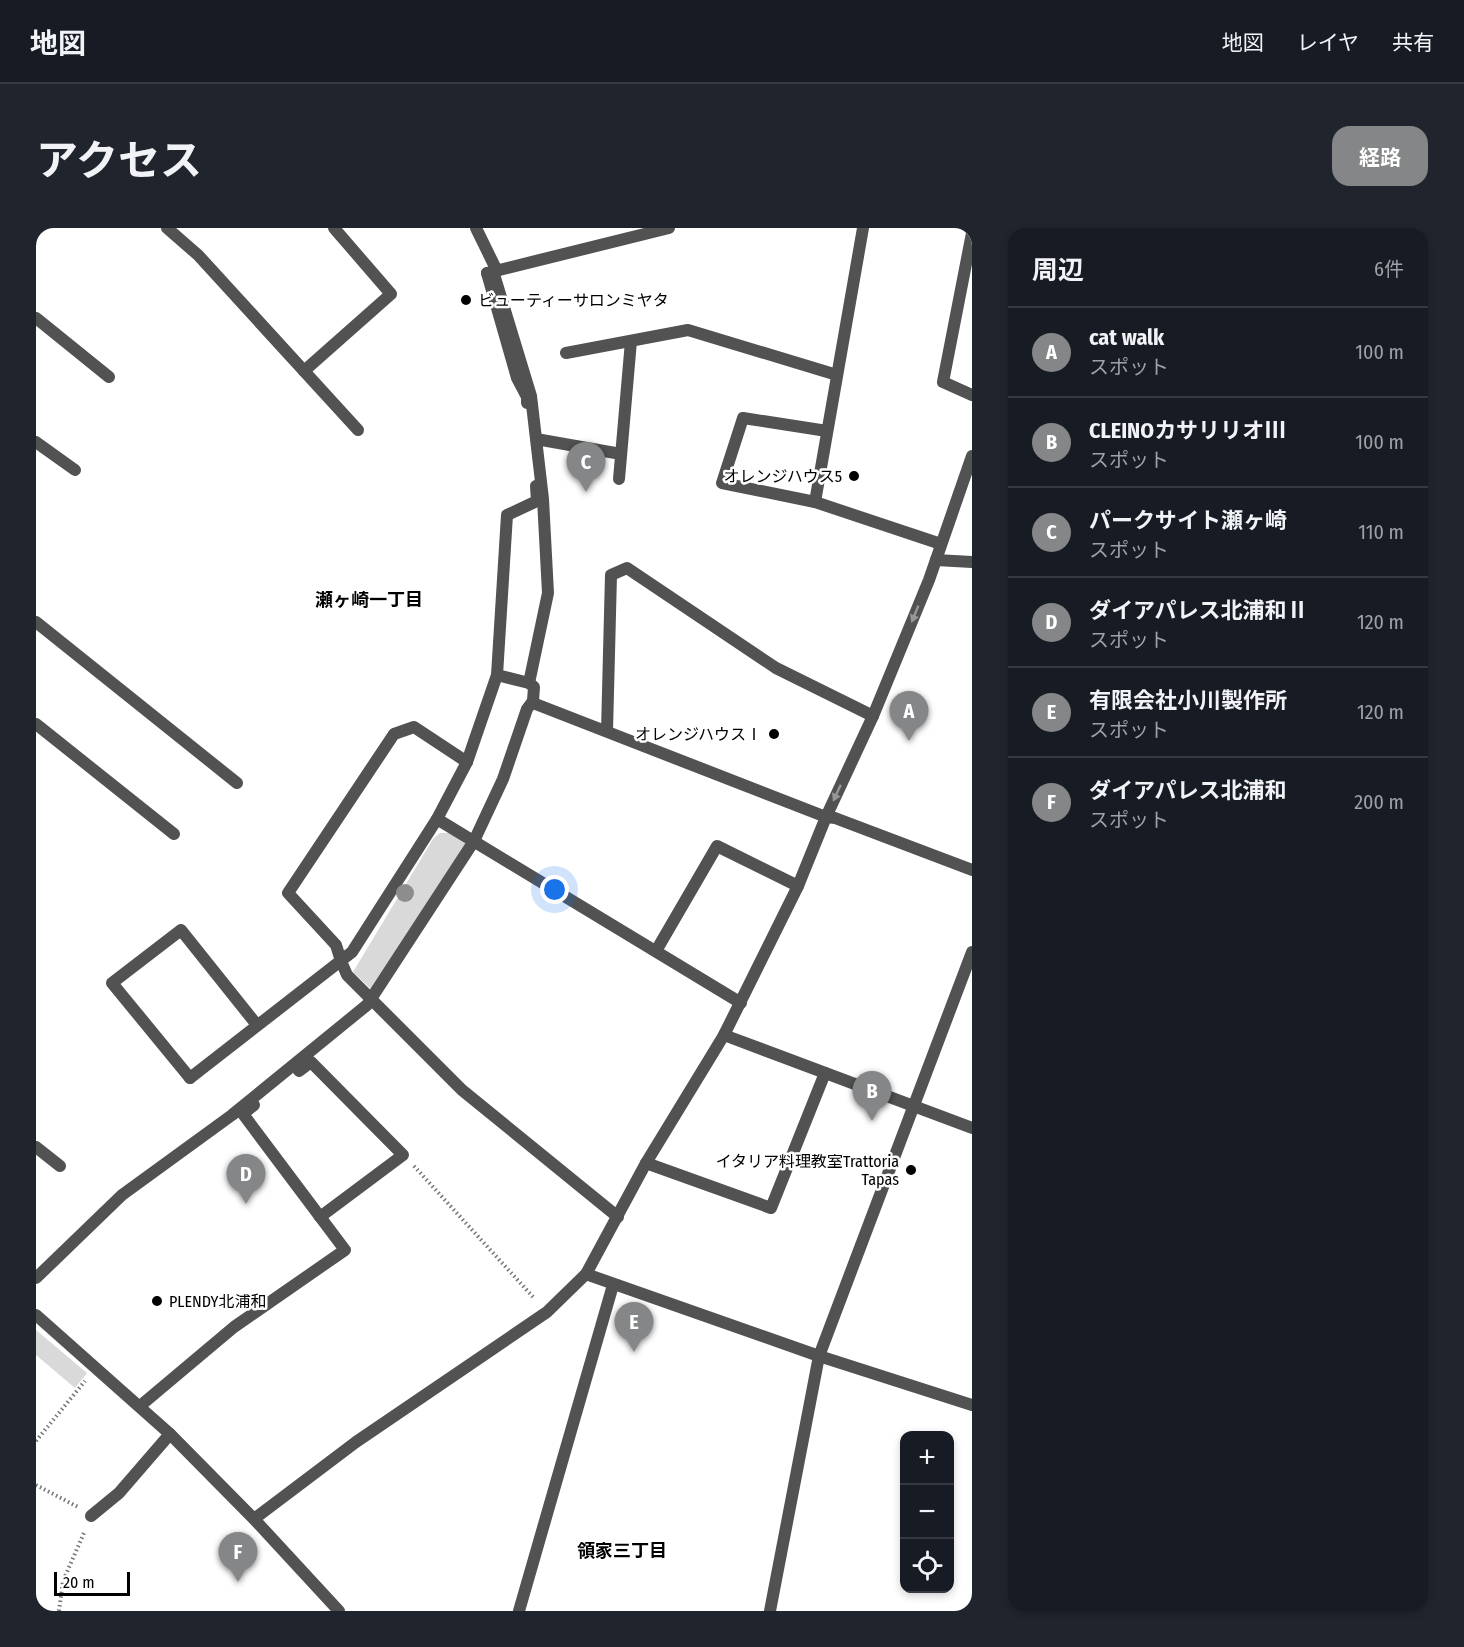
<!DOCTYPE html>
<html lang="ja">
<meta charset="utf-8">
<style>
:root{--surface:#171b24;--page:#20242c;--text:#f1f3f6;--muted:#9ea1a6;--line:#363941;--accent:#858687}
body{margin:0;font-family:"Fira Sans Condensed","Noto Sans JP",sans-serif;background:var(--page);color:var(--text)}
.controls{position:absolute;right:18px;bottom:18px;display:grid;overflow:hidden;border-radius:12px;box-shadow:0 3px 9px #0003}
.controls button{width:54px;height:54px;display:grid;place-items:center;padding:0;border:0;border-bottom:2px solid var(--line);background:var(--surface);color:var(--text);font:30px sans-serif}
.scale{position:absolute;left:18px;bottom:15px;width:76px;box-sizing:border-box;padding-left:6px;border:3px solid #000;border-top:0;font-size:16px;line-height:21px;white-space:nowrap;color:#000;-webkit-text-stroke:4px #fff;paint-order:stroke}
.you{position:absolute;left:519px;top:662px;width:21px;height:21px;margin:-15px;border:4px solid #fff;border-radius:50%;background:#1a73e8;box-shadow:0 0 0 9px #1a73e833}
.badge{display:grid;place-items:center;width:39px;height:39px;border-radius:50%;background:var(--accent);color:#fff;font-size:20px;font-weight:700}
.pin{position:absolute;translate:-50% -50px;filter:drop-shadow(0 2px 3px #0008)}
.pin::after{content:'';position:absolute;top:32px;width:21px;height:18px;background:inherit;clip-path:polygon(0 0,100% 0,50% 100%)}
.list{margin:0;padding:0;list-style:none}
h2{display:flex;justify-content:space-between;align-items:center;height:78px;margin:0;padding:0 24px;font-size:26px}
h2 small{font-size:20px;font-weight:400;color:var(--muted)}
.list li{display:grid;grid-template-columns:39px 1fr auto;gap:18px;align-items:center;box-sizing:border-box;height:90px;padding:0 24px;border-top:2px solid var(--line)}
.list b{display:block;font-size:22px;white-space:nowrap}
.list p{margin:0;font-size:20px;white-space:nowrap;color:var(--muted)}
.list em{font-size:20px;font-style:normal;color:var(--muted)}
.icon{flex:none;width:33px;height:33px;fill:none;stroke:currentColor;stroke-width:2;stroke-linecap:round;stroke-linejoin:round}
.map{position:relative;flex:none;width:936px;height:1383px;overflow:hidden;border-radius:18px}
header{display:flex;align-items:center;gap:36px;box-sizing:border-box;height:84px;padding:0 30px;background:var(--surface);border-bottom:2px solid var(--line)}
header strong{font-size:28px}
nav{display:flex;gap:33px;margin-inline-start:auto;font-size:21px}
.intro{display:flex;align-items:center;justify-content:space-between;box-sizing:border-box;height:144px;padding:0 36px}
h1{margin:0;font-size:42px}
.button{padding:15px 27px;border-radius:18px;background:var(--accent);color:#fff;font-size:21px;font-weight:700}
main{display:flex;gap:36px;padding:0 36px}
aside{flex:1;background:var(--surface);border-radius:18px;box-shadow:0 3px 9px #0003}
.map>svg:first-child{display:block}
</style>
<header>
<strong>地図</strong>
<nav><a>地図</a><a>レイヤ</a><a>共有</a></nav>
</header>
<div class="intro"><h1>アクセス</h1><a class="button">経路</a></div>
<main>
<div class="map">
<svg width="936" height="1383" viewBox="0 0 936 1383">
<rect width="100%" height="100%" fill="#fff"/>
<g fill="#d9d9d9">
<path d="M404,605H416L430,616L336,762L317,744L397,611Z"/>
<path d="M0,1102L51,1145L39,1160L0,1127Z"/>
</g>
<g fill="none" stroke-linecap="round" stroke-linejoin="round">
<g stroke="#747474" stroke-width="4" stroke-dasharray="1.5 3" stroke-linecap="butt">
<path d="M378,938L498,1070"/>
<path d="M0,1213L49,1153"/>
<path d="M0,1257L42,1279"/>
<path d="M23,1383L27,1353L48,1305"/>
</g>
<g stroke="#525252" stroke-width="12">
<path d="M936,5L907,154L936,167"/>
<path d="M451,45L481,150L491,169V175"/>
<path d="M0,90L73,149"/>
<path d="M530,125L652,102L801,147"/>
<path d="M791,203L707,190L686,255L779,274L905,316"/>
<path d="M583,251L595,113"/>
<path d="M779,274L827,0"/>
<path d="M461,447L471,287L501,273L500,258"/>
<path d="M0,496L138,606"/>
<path d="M305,733L300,717L252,665L358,506L378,499L431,534L461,447L493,455L498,459L497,473"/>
<path d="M154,850L76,755L145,702L221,797"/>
<path d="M0,919L24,938"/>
<path d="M610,935L735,980L789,845"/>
<path d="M55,1288L83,1265L134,1206"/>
<path d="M734,1383L783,1128L936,724"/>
</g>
<g stroke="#525252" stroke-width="12">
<path d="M131,0L162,27L322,202"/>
<path d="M440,0L461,43"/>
<path d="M457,43L495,168L507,271L512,365L493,455"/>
<path d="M451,45L633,0"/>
<path d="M268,143L355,66L298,0"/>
<path d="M500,211L585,226"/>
<path d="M0,214L39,242"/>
<path d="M900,332L936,334"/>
<path d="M0,394L201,555"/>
<path d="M571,503L575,347L591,340L740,440L837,488"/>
<path d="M401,591L705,775"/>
<path d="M620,723L681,618L762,658"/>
<path d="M305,733L311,747L426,862L582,989"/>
<path d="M688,807L936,900"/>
<path d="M263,843L275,834L367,927L284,989"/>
<path d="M154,850L316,724L401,591L431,534"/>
<path d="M550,1046L783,1128L936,1177"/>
<path d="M0,1050L86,967L196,887L331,777L438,613L467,551L491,481L497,473V475L790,589L799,590L936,642"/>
<path d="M0,1087L134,1206L218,1291L303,1383"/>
<path d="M104,1178L198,1099L309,1022L207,886L218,877"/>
<path d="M218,1291L320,1214L511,1084L550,1046L610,935L688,807L762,658L790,589L837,488L893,352L936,228"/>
<path d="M483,1383L577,1057"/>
</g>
</g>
<circle fill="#8d8d8d" cx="369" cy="665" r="9"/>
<defs><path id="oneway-solid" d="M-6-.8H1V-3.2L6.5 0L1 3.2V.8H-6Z" transform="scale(1.5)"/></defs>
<g fill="#979797">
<use href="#oneway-solid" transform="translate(879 386) rotate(112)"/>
<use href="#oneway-solid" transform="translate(801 565) rotate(115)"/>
</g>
<g fill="#000" stroke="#fff" stroke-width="2">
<circle cx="430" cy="72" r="6"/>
<circle cx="818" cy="248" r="6"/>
<circle cx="738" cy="506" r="6"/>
<circle cx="875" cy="942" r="6"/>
<circle cx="121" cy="1073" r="6"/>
</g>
<g text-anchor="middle" stroke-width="5" stroke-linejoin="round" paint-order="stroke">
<g font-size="16" fill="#000" stroke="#fff" text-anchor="end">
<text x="442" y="78" text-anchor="start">ビューティーサロンミヤタ</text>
<text x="806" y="254">オレンジハウス5</text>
<text x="726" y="512">オレンジハウスⅠ</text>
<text x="863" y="939">イタリア料理教室Trattoria<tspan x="863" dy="18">Tapas</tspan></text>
<text x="133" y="1079" text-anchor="start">PLENDY北浦和</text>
</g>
<g font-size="18" font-weight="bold" fill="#000" stroke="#fff">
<text x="333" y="378">瀬ヶ崎一丁目</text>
<text x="586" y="1329">領家三丁目</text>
</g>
</g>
</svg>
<div class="controls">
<button>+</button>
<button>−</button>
<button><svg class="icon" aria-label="locate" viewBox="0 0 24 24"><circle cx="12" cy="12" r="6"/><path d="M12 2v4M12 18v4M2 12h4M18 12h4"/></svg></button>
</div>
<div class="scale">20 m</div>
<div class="you"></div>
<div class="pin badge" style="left:873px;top:513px">A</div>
<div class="pin badge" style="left:836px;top:893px">B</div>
<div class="pin badge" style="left:550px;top:264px">C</div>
<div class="pin badge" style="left:210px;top:976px">D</div>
<div class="pin badge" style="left:598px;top:1124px">E</div>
<div class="pin badge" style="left:202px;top:1354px">F</div>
</div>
<aside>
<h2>周辺<small>6件</small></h2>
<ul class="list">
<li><span class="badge">A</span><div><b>cat walk</b><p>スポット</p></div><em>100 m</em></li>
<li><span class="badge">B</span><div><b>CLEINOカサリリオⅢ</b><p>スポット</p></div><em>100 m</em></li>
<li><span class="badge">C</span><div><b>パークサイト瀬ヶ崎</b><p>スポット</p></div><em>110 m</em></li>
<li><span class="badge">D</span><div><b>ダイアパレス北浦和Ⅱ</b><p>スポット</p></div><em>120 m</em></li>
<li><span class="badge">E</span><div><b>有限会社小川製作所</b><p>スポット</p></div><em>120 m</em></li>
<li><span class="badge">F</span><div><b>ダイアパレス北浦和</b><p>スポット</p></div><em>200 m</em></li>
</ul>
</aside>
</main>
